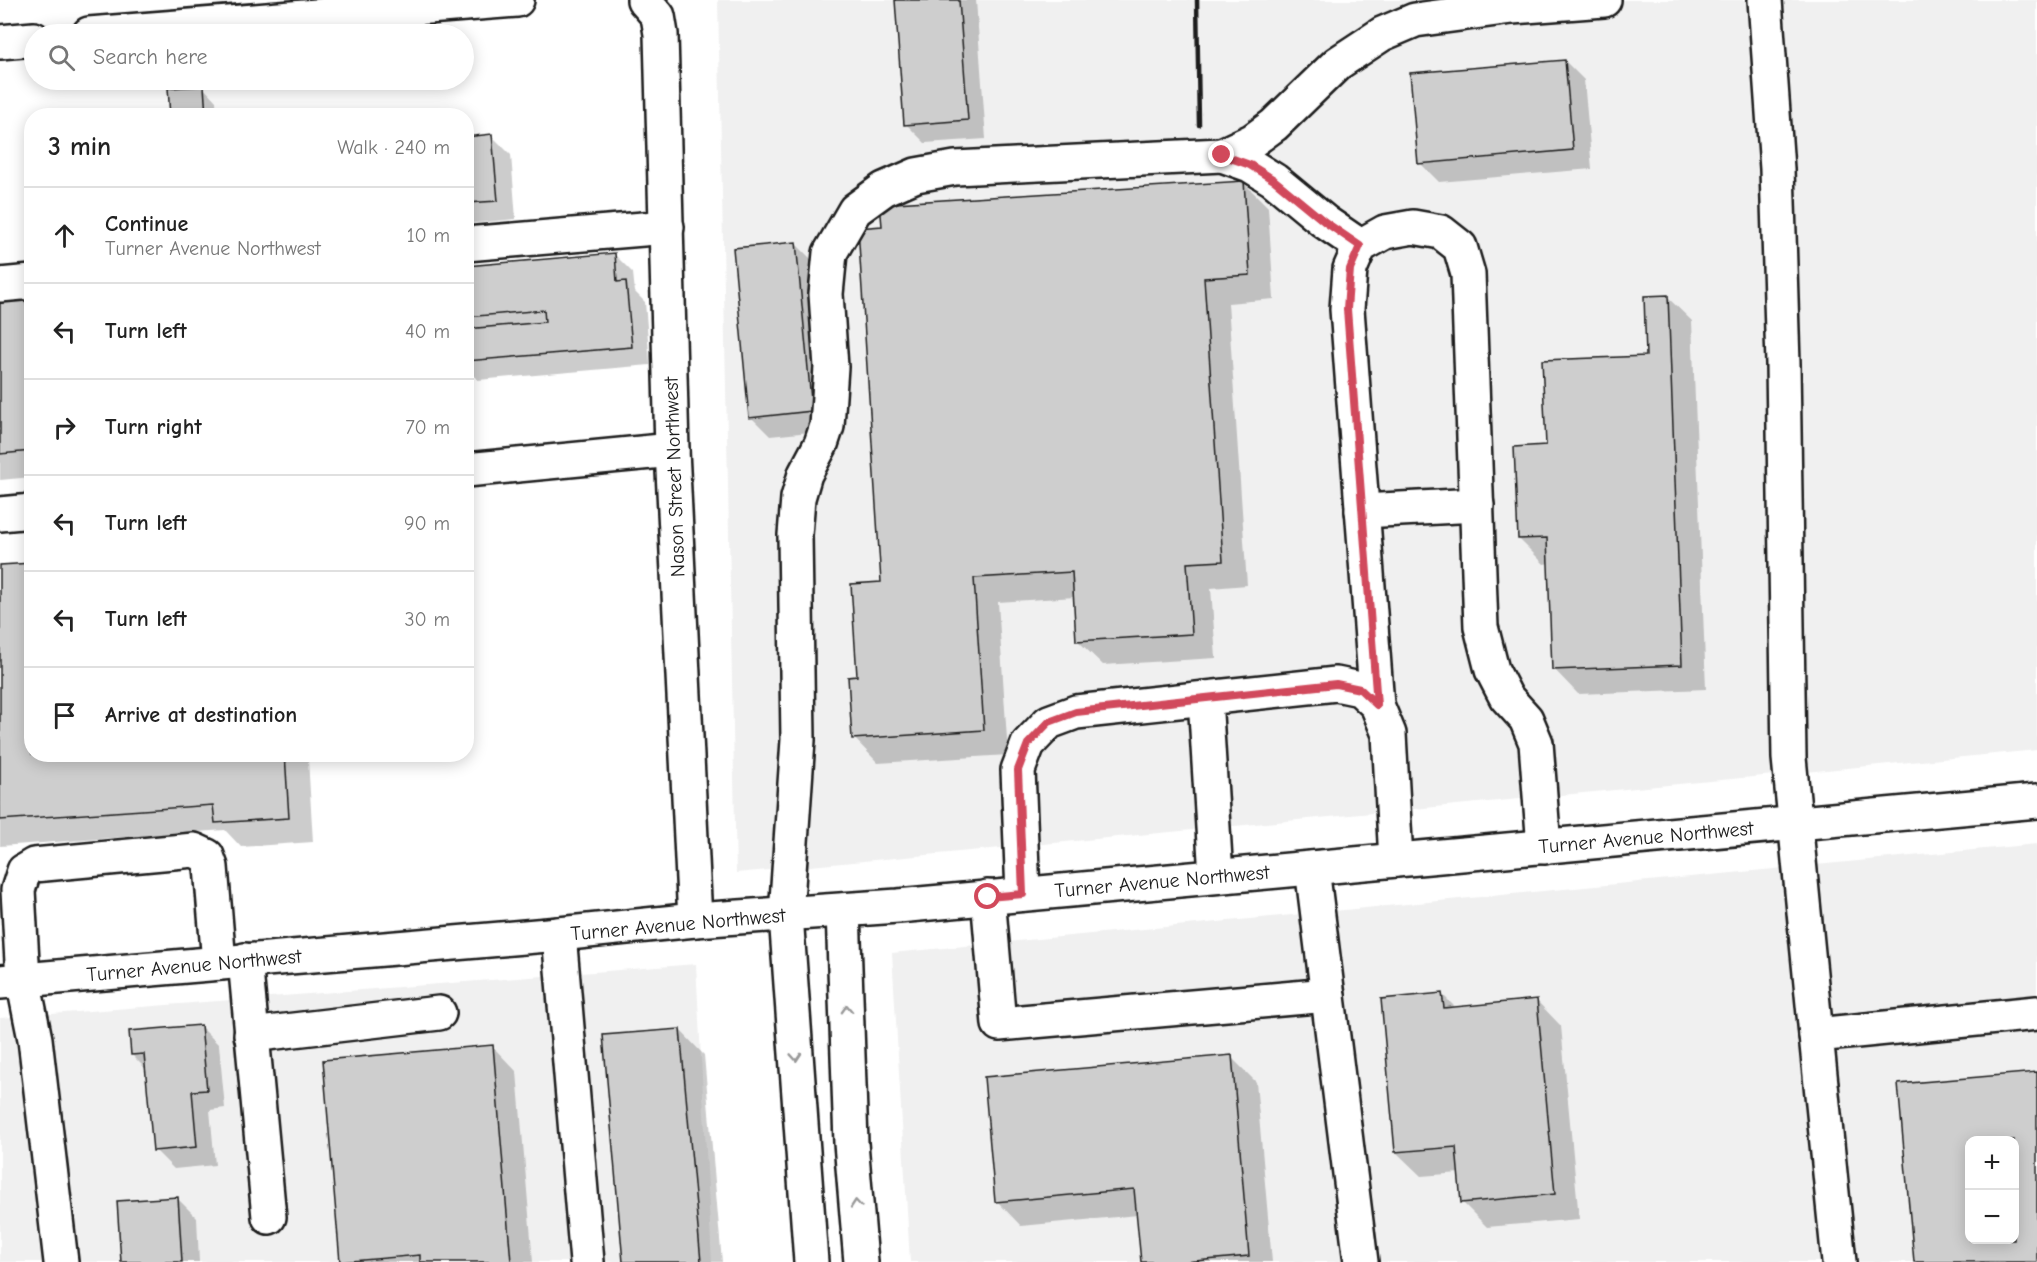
<!DOCTYPE html>
<meta charset="utf-8">
<style>
:root{--surface:#fff;--page:#f6f6f6;--text:#222;--muted:#767676;--line:#e0e0e0}
body{margin:0;font-family:"Comic Neue",sans-serif;background:var(--page);color:var(--text)}
.controls{position:absolute;right:18px;bottom:18px;display:grid;overflow:hidden;border-radius:12px;box-shadow:0 3px 15px #0003}
.controls button{width:54px;height:54px;display:grid;place-items:center;padding:0;border:0;border-bottom:2px solid var(--line);background:var(--surface);color:var(--text);font:30px sans-serif}
.stop{position:absolute;width:18px;height:18px;margin:-14px;border:4px solid #d1495b;border-radius:50%;background:#fff}
.stop.end{background:#d1495b;border-color:#fff;box-shadow:0 2px 6px #0008}
.list{margin:0;padding:0;list-style:none}
h2{display:flex;justify-content:space-between;align-items:center;height:78px;margin:0;padding:0 24px;font-size:26px}
h2 small{font-size:20px;font-weight:400;color:var(--muted)}
.list li{display:grid;grid-template-columns:39px 1fr auto;gap:18px;align-items:center;box-sizing:border-box;height:96px;padding:0 24px;border-top:2px solid var(--line)}
.list b{display:block;font-size:22px;white-space:nowrap}
.list p{margin:0;font-size:20px;white-space:nowrap;color:var(--muted)}
.list em{font-size:20px;font-style:normal;color:var(--muted)}
.icon{flex:none;width:33px;height:33px;fill:none;stroke:currentColor;stroke-width:2;stroke-linecap:round;stroke-linejoin:round}
.map{position:relative;flex:none;width:2037px;height:1262px;overflow:hidden}
.search{position:absolute;background:var(--surface);box-shadow:0 3px 15px #0003;left:24px;top:24px;width:450px;height:66px;display:flex;align-items:center;gap:15px;box-sizing:border-box;padding:0 21px;border-radius:33px;color:var(--muted);font-size:22px}
.panel{position:absolute;background:var(--surface);box-shadow:0 3px 15px #0003;left:24px;top:108px;width:450px;height:654px;border-radius:24px}
.map>svg:first-child{display:block}
</style>
<div class="map">
<svg width="2037" height="1262" viewBox="0 0 2037 1262">
<rect width="100%" height="100%" fill="#fff"/>
<filter id="ink" filterUnits="userSpaceOnUse"><feTurbulence type="fractalNoise" baseFrequency=".0167" numOctaves="2"/><feDisplacementMap in="SourceGraphic" scale="12" xChannelSelector="R" yChannelSelector="G"/><feConvolveMatrix kernelMatrix="1 2 1 2 8 2 1 2 1" color-interpolation-filters="sRGB"/></filter>
<g filter="url(#ink)">
<g fill="#f0f0f0" fill-rule="evenodd">
<path d="M718,0H2037V750L736,873Z"/>
<path d="M2037,844V1262H910L892,953ZM1970,1140H2014V1240H1970Z"/>
<path d="M696,964L712,1262H0V1018Z"/>
</g>
<g fill="#0003" fill-rule="evenodd">
<path d="M897,0H976L986,139L925,143L906,124Z"/>
<path d="M1565,61L1584,80L1592,169L1439,182L1420,163Z"/>
<path d="M204,88L216,101L217,116H171Z"/>
<path d="M492,136L511,155L516,219L466,224V138Z"/>
<path d="M1243,182L1268,207L1274,299L1228,303L1247,585L1211,588L1216,658L1103,665L1078,641L1075,597L998,602L1008,755L878,763L854,738L859,677L882,583Z"/>
<path d="M796,244L815,263L830,430L770,436L751,417Z"/>
<path d="M614,254L633,273L635,292L645,302L650,365L478,380L466,369V330H469L466,328V267Z"/>
<path d="M0,293L32,297V477L0,480Z"/>
<path d="M1667,297L1692,321L1706,689L1578,694L1554,669L1550,563L1544,564L1519,539L1547,447L1648,358Z"/>
<path d="M0,566L32,754H303L308,759L313,842L241,847L225,830L0,846Z"/>
<path d="M1442,994L1456,1008L1537,1001L1561,1026L1579,1219L1487,1227L1463,1203L1460,1173L1421,1176L1396,1152Z"/>
<path d="M200,1026L219,1045L225,1108L210,1110L215,1165L174,1169L155,1150L147,1070L132,1055Z"/>
<path d="M680,1030L704,1055L722,1262H625Z"/>
<path d="M493,1047L517,1072L533,1262H343L342,1261Z"/>
<path d="M1231,1057L1256,1082L1272,1262H1143L1138,1215L1021,1226L997,1201Z"/>
<path d="M2037,1073V1262H1915L1900,1086ZM1970,1140H2014V1240H1970Z"/>
<path d="M178,1199L197,1218L199,1262H123Z"/>
</g>
<g fill="#cecece" stroke="#1c1c1c" stroke-width="1.5" fill-rule="evenodd">
<path d="M895,0H959L968,120L904,125Z"/>
<path d="M1565,60L1573,150L1418,164L1410,73Z"/>
<path d="M204,86L206,116H170L168,88Z"/>
<path d="M492,134L498,201L466,203V137Z"/>
<path d="M1244,181L1250,275L1204,278L1223,561L1187,563L1192,634L1076,641L1072,572L974,578L984,730L852,739L848,677L857,676L851,584L881,582L858,228L882,226L880,204Z"/>
<path d="M796,242L812,411L749,418L733,248Z"/>
<path d="M615,253L617,282L626,281L632,347L466,361V329L545,322L544,310L466,317V266Z"/>
<path d="M25,289L32,357V451L0,454V291Z"/>
<path d="M1668,295L1682,665L1552,670L1547,538L1518,539L1514,447L1546,445L1542,360L1646,356L1644,296Z"/>
<path d="M32,563V754H285L289,818L215,823L213,805L0,820V565Z"/>
<path d="M1442,993L1444,1008L1537,999L1555,1194L1461,1203L1456,1147L1395,1152L1381,999Z"/>
<path d="M201,1025L207,1090L192,1091L197,1147L153,1151L144,1054L131,1055L129,1031Z"/>
<path d="M680,1029L701,1262H623L603,1035Z"/>
<path d="M493,1045L511,1262H420V1255L340,1262L323,1060Z"/>
<path d="M1232,1055L1249,1256L1184,1262H1141L1134,1189L995,1202L984,1077Z"/>
<path d="M2037,1072V1262H1914L1898,1084ZM1970,1140H2014V1240H1970Z"/>
<path d="M178,1197L182,1262H121L117,1201Z"/>
</g>
<g fill="none" stroke-linecap="round" stroke-linejoin="round">
<g stroke="#1c1c1c" stroke-width="38">
<g id="minor">
<path d="M644,0L658,16L661,34L672,450L695,920"/>
<path d="M1765,0L1777,169L1783,364L1789,758L1816,1035"/>
<path d="M89,34L517,0"/>
<path d="M0,42L34,39"/>
<path d="M1222,155L1252,141L1274,125L1338,63L1382,34L1415,20L1512,7L1604,0"/>
<path d="M466,244L667,227"/>
<path d="M0,285L32,282"/>
<path d="M466,470L672,450"/>
<path d="M1362,511L1477,505"/>
<path d="M0,514L32,511"/>
<path d="M1205,698L1216,876"/>
<path d="M1377,705L1347,309L1350,269L1360,246L1385,232L1413,227L1441,232L1460,247L1468,274L1481,627L1492,670L1506,697L1526,719L1536,743L1544,847"/>
<path d="M1312,868L1361,1262"/>
<path d="M1023,894L1018,770L1028,744L1049,722L1076,712L1336,684L1360,689L1377,705L1389,734L1396,860"/>
<path d="M988,897L999,1024L1328,995"/>
<path d="M786,915L798,740L795,535L798,498L805,474L821,444L827,426L831,367L826,294L830,253L855,210L884,189L916,175L955,168L1222,155L1250,165L1274,180L1325,222L1360,246"/>
<path d="M559,934L587,1262"/>
<path d="M245,960L269,1217"/>
<path d="M0,982L559,934L695,920L898,906L2037,801"/>
<path d="M251,1035L439,1013"/>
<path d="M61,1262L35,1039L23,980L18,890L24,871L34,865L194,850L207,856L211,867L219,963"/>
<path d="M1839,1262L1816,1035L2037,1013"/>
</g>
</g>
<g stroke="#1c1c1c" stroke-width="38">
<g id="highway">
<path d="M843,910L851,1143L861,1262"/>
<path d="M786,915L811,1262"/>
</g>
</g>
<use href="#minor" stroke="#fff" stroke-width="33"/>
<use href="#highway" stroke="#fff" stroke-width="33"/>
<path stroke="#1c1c1c" stroke-width="4.5" d="M1197,0L1199,125"/>
</g>
<defs><path id="oneway-chevron" d="M-2-3.5L2.5 0L-2 3.5" fill="none" stroke-width="1.6" stroke-linecap="round" stroke-linejoin="round" transform="scale(1.5)"/></defs>
<g stroke="#999">
<use href="#oneway-chevron" transform="translate(847 1009) rotate(-92)"/>
<use href="#oneway-chevron" transform="translate(796 1057) rotate(86)"/>
<use href="#oneway-chevron" transform="translate(856 1204) rotate(-95)"/>
</g>
</g>
<g fill="none" stroke-linecap="round" stroke-linejoin="round" filter="url(#ink)">
<path stroke="#d1495b" stroke-width="8" d="M988,897L1023,894L1018,770L1028,744L1049,722L1076,712L1336,684L1360,689L1377,705L1347,309L1350,269L1360,246L1325,222L1274,180L1250,165L1222,155"/>
</g>
<g text-anchor="middle" stroke-width="6" stroke-linejoin="round" paint-order="stroke">
<g font-size="20" fill="#1c1c1c" stroke="#fff">
<text transform="translate(674 477) rotate(-92)" y="7">Nason Street Northwest</text>
<text transform="translate(1646 837) rotate(-5)" y="7">Turner Avenue Northwest</text>
<text transform="translate(1162 881) rotate(-5)" y="7">Turner Avenue Northwest</text>
<text transform="translate(678 924) rotate(-5)" y="7">Turner Avenue Northwest</text>
<text transform="translate(194 965) rotate(-5)" y="7">Turner Avenue Northwest</text>
</g>
</g>
</svg>
<div class="controls">
<button>+</button>
<button>−</button>
</div>
<div class="stop" style="left:988px;top:897px"></div>
<div class="stop end" style="left:1222px;top:155px"></div>
<div class="search"><svg class="icon" aria-label="search" viewBox="0 0 24 24"><circle cx="10" cy="10" r="6"/><path d="M15 15l6 6"/></svg>Search here</div>
<section class="panel">
<h2>3 min<small>Walk · 240 m</small></h2>
<ul class="list">
<li><svg class="icon" aria-label="ahead" viewBox="0 0 24 24"><path d="M12 20V5M6 11l6-6 6 6"/></svg><div><b>Continue</b><p>Turner Avenue Northwest</p></div><em>10 m</em></li>
<li><svg class="icon" aria-label="left" viewBox="0 0 24 24"><path d="M17 20v-9H6M10 6l-5 5 5 5"/></svg><div><b>Turn left</b></div><em>40 m</em></li>
<li><svg class="icon" aria-label="right" viewBox="0 0 24 24"><path d="M7 20v-9h11M14 6l5 5-5 5"/></svg><div><b>Turn right</b></div><em>70 m</em></li>
<li><svg class="icon" aria-label="left" viewBox="0 0 24 24"><path d="M17 20v-9H6M10 6l-5 5 5 5"/></svg><div><b>Turn left</b></div><em>90 m</em></li>
<li><svg class="icon" aria-label="left" viewBox="0 0 24 24"><path d="M17 20v-9H6M10 6l-5 5 5 5"/></svg><div><b>Turn left</b></div><em>30 m</em></li>
<li><svg class="icon" aria-label="arrive" viewBox="0 0 24 24"><path d="M6 21V4h12l-3 4 3 4H6"/></svg><div><b>Arrive at destination</b></div></li>
</ul>
</section>
</div>
